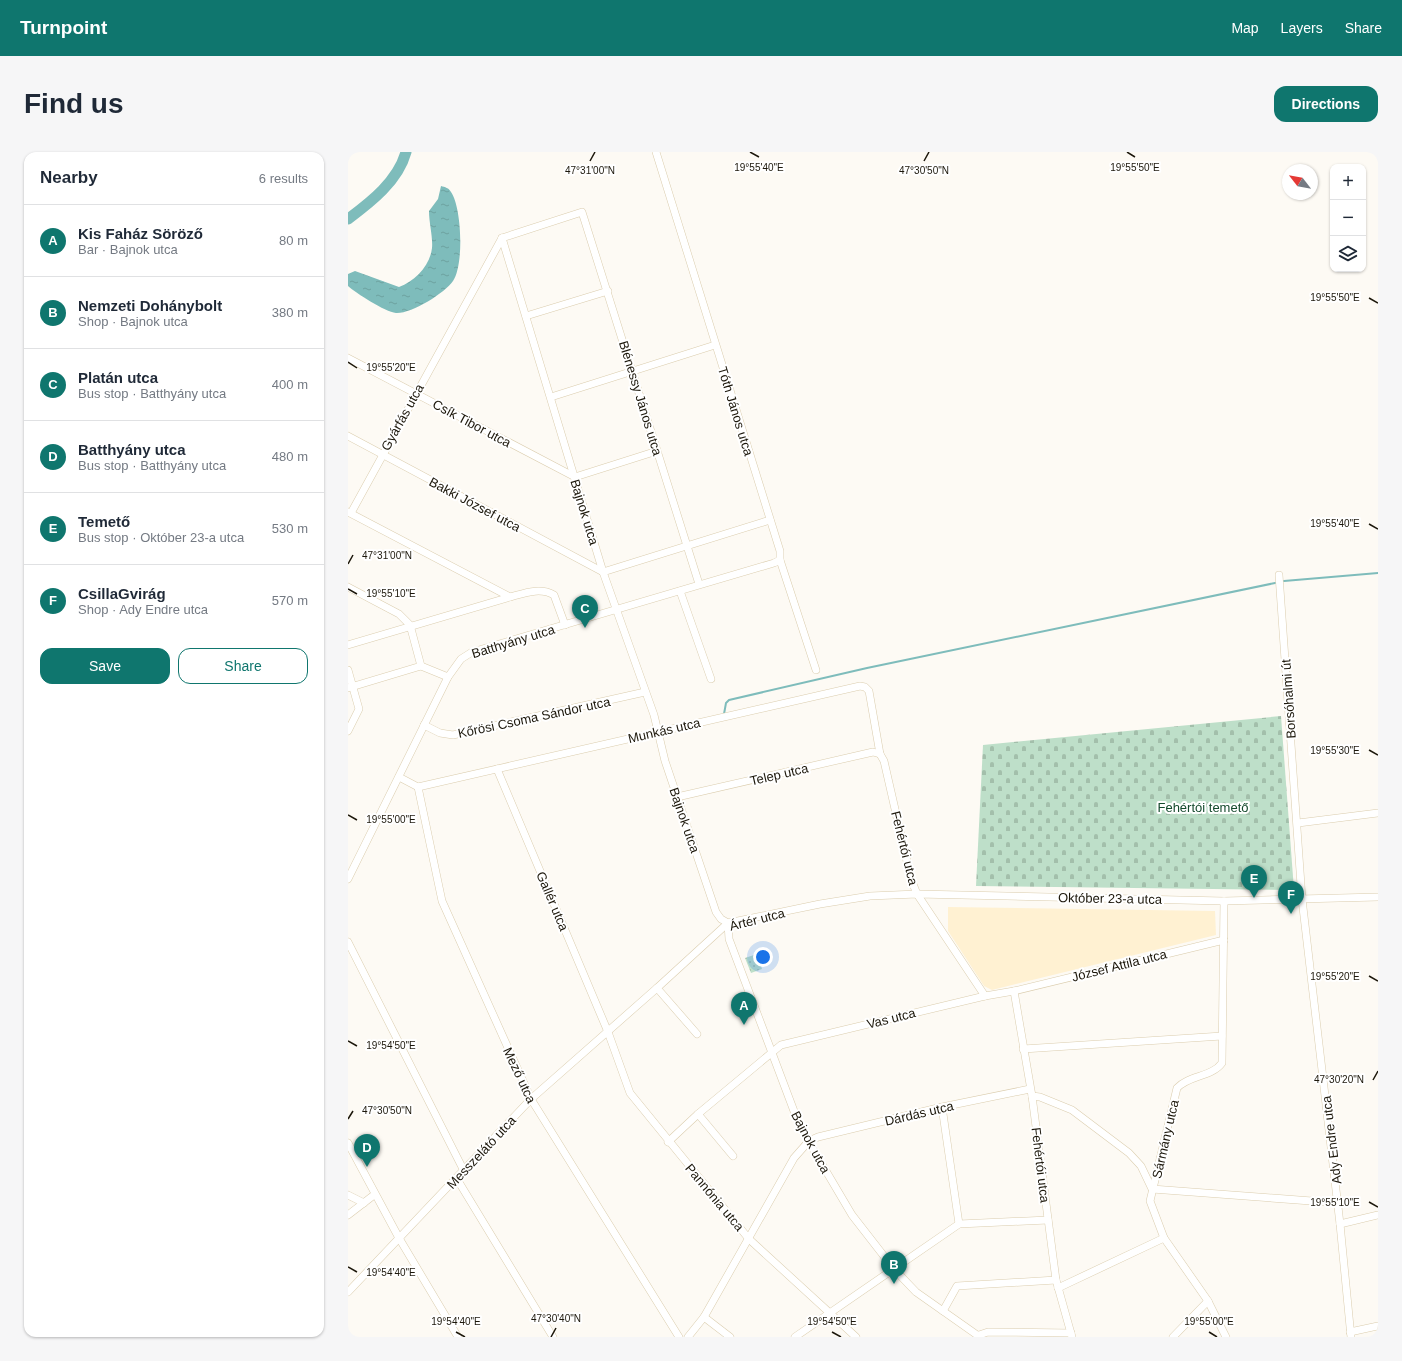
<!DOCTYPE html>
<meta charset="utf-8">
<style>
:root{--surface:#fff;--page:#f6f6f7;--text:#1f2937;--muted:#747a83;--line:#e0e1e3;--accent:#0f766e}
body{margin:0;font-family:Arial,sans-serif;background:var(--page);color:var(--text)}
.controls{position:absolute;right:12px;top:12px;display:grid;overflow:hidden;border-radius:8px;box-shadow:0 1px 3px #0004}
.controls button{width:36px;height:36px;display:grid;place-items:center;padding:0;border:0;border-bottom:1px solid var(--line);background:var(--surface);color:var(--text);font:20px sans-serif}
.compass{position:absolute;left:934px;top:12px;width:36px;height:36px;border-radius:50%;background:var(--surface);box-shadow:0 1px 3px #0004;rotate:301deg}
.you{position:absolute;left:415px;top:805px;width:14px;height:14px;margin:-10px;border:3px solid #fff;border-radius:50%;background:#1a73e8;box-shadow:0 0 0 6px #1a73e833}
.badge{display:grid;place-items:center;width:26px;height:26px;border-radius:50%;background:var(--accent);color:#fff;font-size:13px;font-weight:700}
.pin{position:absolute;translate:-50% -33px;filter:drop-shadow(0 1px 2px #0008)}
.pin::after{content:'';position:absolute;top:21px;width:14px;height:12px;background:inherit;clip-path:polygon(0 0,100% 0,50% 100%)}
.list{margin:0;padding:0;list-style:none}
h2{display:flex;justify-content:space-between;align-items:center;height:52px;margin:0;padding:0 16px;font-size:17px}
h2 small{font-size:13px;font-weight:400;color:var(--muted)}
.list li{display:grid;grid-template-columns:26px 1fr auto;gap:12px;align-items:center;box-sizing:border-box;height:72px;padding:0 16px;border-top:1px solid var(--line)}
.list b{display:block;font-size:15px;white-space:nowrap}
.list p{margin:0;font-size:13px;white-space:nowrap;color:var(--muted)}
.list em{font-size:13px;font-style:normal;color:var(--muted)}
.actions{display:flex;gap:8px;padding:12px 16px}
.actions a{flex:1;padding:9px 0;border:1px solid var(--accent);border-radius:12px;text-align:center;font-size:14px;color:var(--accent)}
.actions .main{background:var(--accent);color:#fff}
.icon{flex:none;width:22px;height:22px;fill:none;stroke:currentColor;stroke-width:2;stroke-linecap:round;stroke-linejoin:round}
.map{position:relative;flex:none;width:1030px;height:1185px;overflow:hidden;border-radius:12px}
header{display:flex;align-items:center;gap:24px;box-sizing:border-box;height:56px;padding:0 20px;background:var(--accent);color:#fff}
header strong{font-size:19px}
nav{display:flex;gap:22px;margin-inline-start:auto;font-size:14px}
.intro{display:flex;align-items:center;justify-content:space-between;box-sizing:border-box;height:96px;padding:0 24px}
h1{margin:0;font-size:28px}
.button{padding:10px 18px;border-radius:12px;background:var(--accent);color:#fff;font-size:14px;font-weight:700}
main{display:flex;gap:24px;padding:0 24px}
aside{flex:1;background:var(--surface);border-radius:12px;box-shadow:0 1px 3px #0004}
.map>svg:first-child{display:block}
</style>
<header>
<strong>Turnpoint</strong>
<nav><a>Map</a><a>Layers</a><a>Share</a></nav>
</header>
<div class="intro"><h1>Find us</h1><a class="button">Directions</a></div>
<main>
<aside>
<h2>Nearby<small>6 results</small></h2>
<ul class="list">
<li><span class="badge">A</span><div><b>Kis Faház Söröző</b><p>Bar · Bajnok utca</p></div><em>80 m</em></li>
<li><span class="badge">B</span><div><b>Nemzeti Dohánybolt</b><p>Shop · Bajnok utca</p></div><em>380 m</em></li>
<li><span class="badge">C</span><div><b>Platán utca</b><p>Bus stop · Batthyány utca</p></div><em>400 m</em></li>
<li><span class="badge">D</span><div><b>Batthyány utca</b><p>Bus stop · Batthyány utca</p></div><em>480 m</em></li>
<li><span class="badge">E</span><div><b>Temető</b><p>Bus stop · Október 23-a utca</p></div><em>530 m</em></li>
<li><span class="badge">F</span><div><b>CsillaGvirág</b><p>Shop · Ady Endre utca</p></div><em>570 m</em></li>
</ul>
<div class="actions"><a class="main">Save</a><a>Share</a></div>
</aside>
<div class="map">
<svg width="1030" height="1185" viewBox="0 0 1030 1185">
<defs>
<pattern id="green-dots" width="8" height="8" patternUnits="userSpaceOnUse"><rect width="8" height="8" fill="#bedfc9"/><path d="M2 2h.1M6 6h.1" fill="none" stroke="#a3bfab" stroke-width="1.8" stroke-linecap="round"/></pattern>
<pattern id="cemetery-stones" width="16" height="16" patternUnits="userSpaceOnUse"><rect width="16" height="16" fill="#bedfc9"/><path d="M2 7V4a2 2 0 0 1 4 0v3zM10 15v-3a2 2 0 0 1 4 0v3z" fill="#a3bfab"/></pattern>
<pattern id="water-ripples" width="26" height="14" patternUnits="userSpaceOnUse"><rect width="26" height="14" fill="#7ebcbb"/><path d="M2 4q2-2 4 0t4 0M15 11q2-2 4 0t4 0" fill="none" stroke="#6ca19f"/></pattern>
</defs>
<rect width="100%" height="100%" fill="#fdfaf4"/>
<path fill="#fff1d2" d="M600,755L867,759L868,783L644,838L636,834L600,779Z"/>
<path fill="url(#green-dots)" d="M409,802L414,817L403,821L397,806Z"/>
<path fill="url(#cemetery-stones)" d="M933,564L946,738L628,734L635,593Z"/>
<path fill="url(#water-ripples)" d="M93,34C97,35 101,36 103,40C114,56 116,113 105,129C97,141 63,162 48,161C37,160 8,141 0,134V122L7,119L51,135C67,129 82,114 84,96C85,85 81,71 81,59L90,47Z"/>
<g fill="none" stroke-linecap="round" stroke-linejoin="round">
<g stroke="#7ebcbb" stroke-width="2">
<path d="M936,429L1030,421"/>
<path d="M376,562L378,551L381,548L519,516L927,431"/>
</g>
<path stroke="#7ebcbb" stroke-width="11" d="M0,67C23,50 50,29 58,0"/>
<g stroke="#dbcdae" stroke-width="8">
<g id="minor">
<path d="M308,0L432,399V408L468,518"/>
<path d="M154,86L255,420L306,563L317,609L368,760L373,767L380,771"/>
<path d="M154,86L234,60L351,432"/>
<path d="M178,164L260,139"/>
<path d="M0,206L227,325L309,299"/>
<path d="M203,245L367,193"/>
<path d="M0,284L255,420L422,368"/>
<path d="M0,360L162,445C177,441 192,435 206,443L217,473"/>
<path d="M3,361L154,86"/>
<path d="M931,423L954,747L992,1072L1003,1185"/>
<path d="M0,435L51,462L62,473L73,514L100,525"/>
<path d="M332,439L363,527"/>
<path d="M0,493L162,445"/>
<path d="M0,518L11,557L0,579"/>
<path d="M0,536L73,514"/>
<path d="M76,573L92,581L105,583L297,540"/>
<path d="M149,617L260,880L282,941L401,1087L508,1185"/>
<path d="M51,625L70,635L512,534L517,535L521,539L532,602L536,609L563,727L569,742L637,844"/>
<path d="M70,635L94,749L183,947L331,1185"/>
<path d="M329,645L525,600L532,602"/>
<path d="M950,671L1030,661"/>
<path d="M0,727L100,525L113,507L124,500L426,411L432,408"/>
<path d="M876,749L874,911C864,925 841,923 829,936L802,1049L816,1086L860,1149L878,1185"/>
<path d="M380,771L381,787L452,975L504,1063L546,1117L568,1140L632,1185"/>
<path d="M0,790L116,1019"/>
<path d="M666,839L684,944L708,1128L724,1185"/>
<path d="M349,882L309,836L380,771L472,752L522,744L569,742L876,749L1030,745"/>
<path d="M675,897L874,884"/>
<path d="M684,944L692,945L724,958L781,1001L793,1014L804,1037L990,1051"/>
<path d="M594,955L611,1072"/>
<path d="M350,962L385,1004"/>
<path d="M320,990L350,962L433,893L637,844L666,839L876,788"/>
<path d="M0,991L51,1086L110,1185"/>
<path d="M109,1027L205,1185"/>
<path d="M0,1043L16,1051"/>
<path d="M0,1063L26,1043"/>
<path d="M992,1072L1030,1063"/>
<path d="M710,1136L816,1086"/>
<path d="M0,1140L183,947L309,836"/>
<path d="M595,1159L609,1134L708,1128"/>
<path d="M356,1165L382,1185"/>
<path d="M1002,1180L1030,1174"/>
<path d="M631,1183L640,1180L723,1181"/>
<path d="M340,1185L356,1165L446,1006L461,989L470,985L594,955L682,937"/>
<path d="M447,1185L611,1072L700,1068"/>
<path d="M825,1185L860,1149"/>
</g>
</g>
<use href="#minor" stroke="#fff" stroke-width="7"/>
</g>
<path fill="none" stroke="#1c170b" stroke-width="1.5" d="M402,0L411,5M779,0L787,5M242,9L247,0M576,9L581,0M1021,146L1030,151M0,210L9,216M1021,372L1030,377M0,412L5,403M0,437L9,442M1021,598L1030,603M0,663L9,668M1021,824L1030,829M0,889L9,894M1025,928L1030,919M0,967L5,959M1021,1050L1030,1055M0,1115L9,1120M108,1180L117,1185M484,1180L493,1185M861,1180L869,1185M203,1185L208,1176"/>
<g text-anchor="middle" stroke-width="4" stroke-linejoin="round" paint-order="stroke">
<g font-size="13" fill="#1c170b" stroke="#fff">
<text transform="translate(293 246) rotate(73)" y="5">Blénessy János utca</text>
<text transform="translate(388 259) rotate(73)" y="5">Tóth János utca</text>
<text transform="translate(54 265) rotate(-61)" y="5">Gyárfás utca</text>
<text transform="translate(124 271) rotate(28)" y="5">Csík Tibor utca</text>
<text transform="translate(127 352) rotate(28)" y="5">Bakki József utca</text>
<text transform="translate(237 360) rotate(73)" y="5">Bajnok utca</text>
<text transform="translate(165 489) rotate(-17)" y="5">Batthyány utca</text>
<text transform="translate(940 547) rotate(-94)" y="5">Borsóhalmi út</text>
<text transform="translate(186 565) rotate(-12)" y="5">Kőrösi Csoma Sándor utca</text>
<text transform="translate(316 578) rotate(-13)" y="5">Munkás utca</text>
<text transform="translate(431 622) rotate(-13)" y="5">Telep utca</text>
<text transform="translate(337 668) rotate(71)" y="5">Bajnok utca</text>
<text transform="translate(557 696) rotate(76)" y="5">Fehértói utca</text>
<text transform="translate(762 746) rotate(1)" y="5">Október 23-a utca</text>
<text transform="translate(205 749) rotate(67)" y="5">Gallér utca</text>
<text transform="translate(409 767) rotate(-14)" y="5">Ártér utca</text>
<text transform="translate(771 813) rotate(-14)" y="5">József Attila utca</text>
<text transform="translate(543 866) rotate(-14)" y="5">Vas utca</text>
<text transform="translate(172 923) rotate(65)" y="5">Mező utca</text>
<text transform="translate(571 961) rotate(-13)" y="5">Dárdás utca</text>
<text transform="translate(817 987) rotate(-77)" y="5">Sármány utca</text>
<text transform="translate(983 988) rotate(-97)" y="5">Ady Endre utca</text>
<text transform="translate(463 990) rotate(62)" y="5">Bajnok utca</text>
<text transform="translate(133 1000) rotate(-47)" y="5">Messzelátó utca</text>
<text transform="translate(693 1013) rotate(83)" y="5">Fehértói utca</text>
<text transform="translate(367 1045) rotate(50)" y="5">Pannónia utca</text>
</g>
<g font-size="13" fill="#154a2d" stroke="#fff">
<text x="855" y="660">Fehértói temető</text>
</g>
</g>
<g font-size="10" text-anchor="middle" fill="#1c170b" stroke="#fff" stroke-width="4" stroke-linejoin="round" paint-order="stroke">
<text x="411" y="19">19°55'40"E</text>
<text x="787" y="19">19°55'50"E</text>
<text x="242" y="22">47°31'00"N</text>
<text x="576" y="22">47°30'50"N</text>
<text x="987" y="149">19°55'50"E</text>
<text x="43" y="219">19°55'20"E</text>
<text x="987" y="375">19°55'40"E</text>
<text x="39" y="407">47°31'00"N</text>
<text x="43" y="445">19°55'10"E</text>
<text x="987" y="602">19°55'30"E</text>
<text x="43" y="671">19°55'00"E</text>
<text x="987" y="828">19°55'20"E</text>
<text x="43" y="897">19°54'50"E</text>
<text x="991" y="931">47°30'20"N</text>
<text x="39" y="962">47°30'50"N</text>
<text x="987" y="1054">19°55'10"E</text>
<text x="43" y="1124">19°54'40"E</text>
<text x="208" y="1170">47°30'40"N</text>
<text x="108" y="1173">19°54'40"E</text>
<text x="484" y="1173">19°54'50"E</text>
<text x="861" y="1173">19°55'00"E</text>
</g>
</svg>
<div class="controls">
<button>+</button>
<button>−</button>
<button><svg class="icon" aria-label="layers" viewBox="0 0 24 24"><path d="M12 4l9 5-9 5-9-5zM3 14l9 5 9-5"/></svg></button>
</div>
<svg class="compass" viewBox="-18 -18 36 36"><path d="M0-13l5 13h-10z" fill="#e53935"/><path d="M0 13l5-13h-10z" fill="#747a83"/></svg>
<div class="you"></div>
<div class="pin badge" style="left:396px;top:873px">A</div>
<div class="pin badge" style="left:546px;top:1132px">B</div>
<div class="pin badge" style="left:237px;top:476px">C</div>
<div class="pin badge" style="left:19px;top:1015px">D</div>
<div class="pin badge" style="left:906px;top:746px">E</div>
<div class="pin badge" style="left:943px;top:762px">F</div>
</div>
</main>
